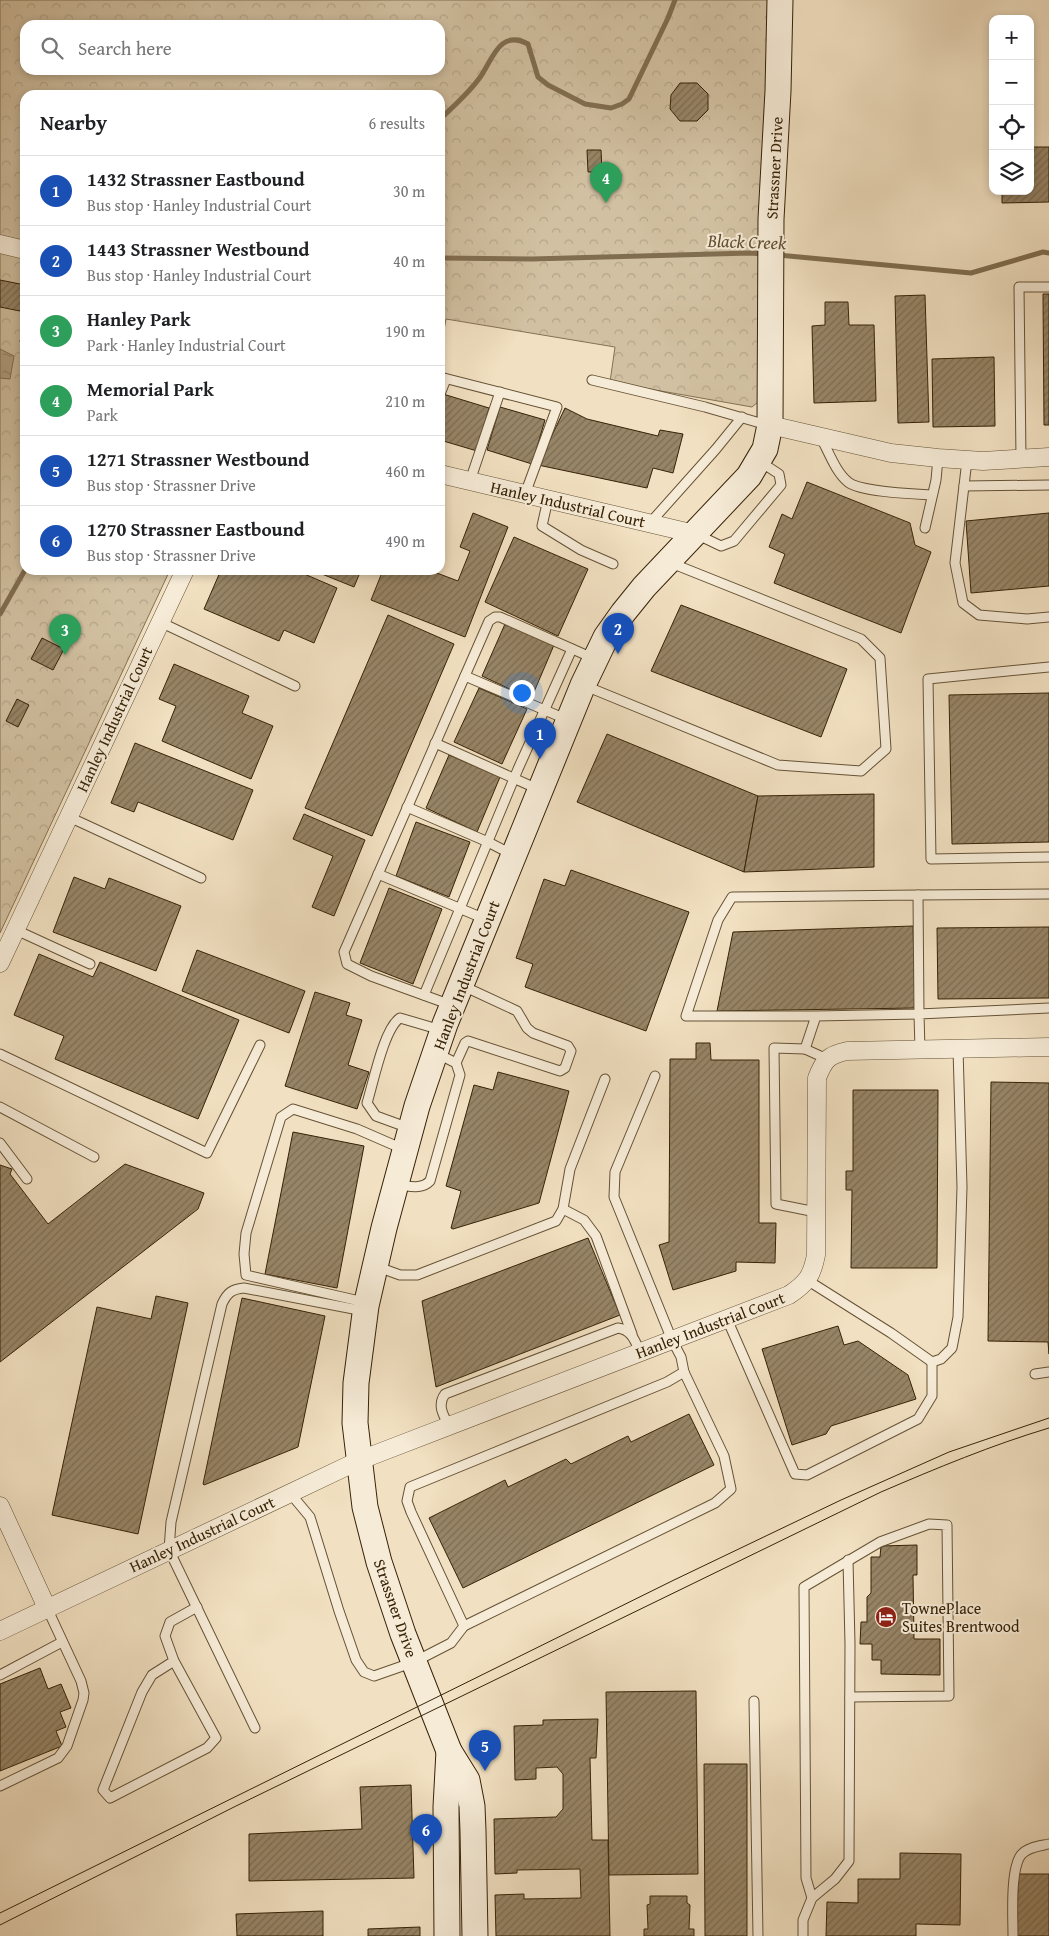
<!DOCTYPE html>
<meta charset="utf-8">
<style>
:root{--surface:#fff;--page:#f6f6f6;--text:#202124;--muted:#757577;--line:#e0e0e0;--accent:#8f2418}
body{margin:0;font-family:"Gentium Book Plus",serif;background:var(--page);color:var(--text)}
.controls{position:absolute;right:15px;top:15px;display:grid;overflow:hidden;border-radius:10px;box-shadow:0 2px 8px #0003}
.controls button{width:45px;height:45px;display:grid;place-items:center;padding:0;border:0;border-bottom:1px solid var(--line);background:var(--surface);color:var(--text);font:25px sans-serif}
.you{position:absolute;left:521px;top:692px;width:18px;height:18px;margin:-12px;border:4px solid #fff;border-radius:50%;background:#1a73e8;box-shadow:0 0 0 8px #1a73e833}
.badge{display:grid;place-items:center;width:32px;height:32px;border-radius:50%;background:var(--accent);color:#fff;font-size:16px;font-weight:700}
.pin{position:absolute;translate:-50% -41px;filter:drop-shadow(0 1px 2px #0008)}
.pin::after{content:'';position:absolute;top:26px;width:18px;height:15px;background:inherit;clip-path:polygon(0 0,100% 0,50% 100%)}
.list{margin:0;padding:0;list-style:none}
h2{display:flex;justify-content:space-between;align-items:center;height:65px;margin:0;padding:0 20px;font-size:21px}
h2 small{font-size:16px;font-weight:400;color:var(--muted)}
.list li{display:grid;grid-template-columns:32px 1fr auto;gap:15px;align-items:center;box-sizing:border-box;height:70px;padding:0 20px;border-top:1px solid var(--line)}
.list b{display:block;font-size:19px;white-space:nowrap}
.list p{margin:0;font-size:16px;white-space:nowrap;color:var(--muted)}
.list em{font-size:16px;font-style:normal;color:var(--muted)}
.icon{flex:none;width:28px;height:28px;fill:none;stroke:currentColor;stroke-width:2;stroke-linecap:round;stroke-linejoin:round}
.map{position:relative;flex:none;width:1049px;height:1936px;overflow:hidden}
.search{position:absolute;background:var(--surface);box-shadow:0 2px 8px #0003;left:20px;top:20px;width:425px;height:55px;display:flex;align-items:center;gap:12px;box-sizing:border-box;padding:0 18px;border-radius:15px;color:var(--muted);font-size:19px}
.panel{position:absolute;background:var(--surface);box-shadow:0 2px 8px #0003;left:20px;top:90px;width:425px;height:485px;border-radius:15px}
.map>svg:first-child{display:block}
</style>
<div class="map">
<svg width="1049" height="1936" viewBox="0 0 1049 1936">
<defs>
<pattern id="forest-crowns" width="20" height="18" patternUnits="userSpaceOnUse" patternTransform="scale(1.25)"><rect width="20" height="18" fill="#d1c0a1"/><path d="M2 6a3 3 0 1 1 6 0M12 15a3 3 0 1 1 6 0" fill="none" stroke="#b4a589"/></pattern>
<pattern id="water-ripples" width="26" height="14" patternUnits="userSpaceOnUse" patternTransform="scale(1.25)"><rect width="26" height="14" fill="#b19f81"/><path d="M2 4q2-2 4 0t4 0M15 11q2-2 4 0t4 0" fill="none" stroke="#918168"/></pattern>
<pattern id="building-hatch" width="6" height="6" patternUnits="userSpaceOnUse" patternTransform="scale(1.25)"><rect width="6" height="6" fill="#978567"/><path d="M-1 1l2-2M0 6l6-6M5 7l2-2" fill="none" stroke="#7c6c53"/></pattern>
</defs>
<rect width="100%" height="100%" fill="#f1e0c1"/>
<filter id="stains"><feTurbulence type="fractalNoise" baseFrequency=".004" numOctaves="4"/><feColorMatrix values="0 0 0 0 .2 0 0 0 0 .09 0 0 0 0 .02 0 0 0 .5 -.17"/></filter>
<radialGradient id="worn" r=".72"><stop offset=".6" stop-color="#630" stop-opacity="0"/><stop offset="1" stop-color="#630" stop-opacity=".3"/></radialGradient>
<path fill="url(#forest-crowns)" stroke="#847154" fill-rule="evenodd" d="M0,0H780L758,402L752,407L610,382L615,347L446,319L440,352V95H25V570H170L0,933ZM25,25H440V70H25Z"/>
<path fill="url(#water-ripples)" stroke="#806d50" d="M0,349L14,356L10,379L0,378Z"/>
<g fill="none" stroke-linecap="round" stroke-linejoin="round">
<g stroke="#806d50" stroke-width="5">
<path d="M440,119C454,106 470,92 481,76C493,58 500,29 528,44L538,77L548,85L585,104L611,108L622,104L629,99L668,18L675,0"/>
<path d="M778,255L971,273L1043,252L1049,253"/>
<path d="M440,258L532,259L750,253L765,254"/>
<path d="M0,614L25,570"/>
</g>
</g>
<g fill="url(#building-hatch)" stroke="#362206">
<path d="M680,83H697L708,94V110L697,121H680L670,109L671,95Z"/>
<path d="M1030,147H1049V202L1002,203V191H1030Z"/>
<path d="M587,150H601L602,172H588Z"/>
<path d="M0,280L25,285V312L0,307Z"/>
<path d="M1043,294H1049V425H1044Z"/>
<path d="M925,295L929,422L898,423L895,296Z"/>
<path d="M825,302H848L849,325H874L876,401L814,403L812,326L825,325Z"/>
<path d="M25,316V343L20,342Z"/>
<path d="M994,357L995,426L933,427L932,359Z"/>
<path d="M443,394L489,408L477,451L440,440V404Z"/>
<path d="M500,407L545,420L532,464L487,450Z"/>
<path d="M565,408L587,419L658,436L660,430L683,434L673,473L653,468L647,488L538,465Z"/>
<path d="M807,482L910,523L915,545L931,552L901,633L774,583L785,554L769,547L782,514L792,519Z"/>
<path d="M473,513L508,527L465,637L371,600L383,570H429L458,581L470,551L460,547Z"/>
<path d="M1049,513V586L971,593L966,521Z"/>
<path d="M514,537L588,569L558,636L485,602Z"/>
<path d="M221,570H295L337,588L314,643L284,630L279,641L204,609Z"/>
<path d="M312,570H361L354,587Z"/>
<path d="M681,605L847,669L821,737L651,671Z"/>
<path d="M388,615L454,644L372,836L305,808Z"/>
<path d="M505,624L554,645L531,699L482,676Z"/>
<path d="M42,638L64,649L53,670L31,659Z"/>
<path d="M174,664L249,696L242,713L273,726L251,779L162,741L176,706L159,699Z"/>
<path d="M479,688L527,709L502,764L454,742Z"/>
<path d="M1049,693V842L952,844L949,695Z"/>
<path d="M17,699L29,705L18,727L6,721Z"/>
<path d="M607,734L758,796L744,872L577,802Z"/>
<path d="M135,743L253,790L233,840L138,802L134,812L111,803Z"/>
<path d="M449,755L500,777L477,832L426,808Z"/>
<path d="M874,794V867L744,872L758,796Z"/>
<path d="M304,814L365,840L334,916L312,907L333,856L293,839Z"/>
<path d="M416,822L470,842L449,897L396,876Z"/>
<path d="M571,870L689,912L646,1031L525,987L533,964L516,958L544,879L565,886Z"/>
<path d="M74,877L105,889L109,878L181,906L156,971L53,932Z"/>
<path d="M389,888L442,909L413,984L360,963Z"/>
<path d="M913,926L915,1008L717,1011L733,932Z"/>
<path d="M1049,927V998L938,999L937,928Z"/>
<path d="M197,950L305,991L289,1033L182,991Z"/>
<path d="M39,954L93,977L100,962L239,1020L198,1119L55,1059L64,1036L14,1015Z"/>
<path d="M315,992L350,1003L346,1015L362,1020L348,1065L369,1072L357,1109L285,1086Z"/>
<path d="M696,1043H710L711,1060H759V1223H776L775,1263L736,1262V1271L673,1290L659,1245L669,1242L670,1059H696Z"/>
<path d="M498,1072L569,1091L539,1203L453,1229L451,1228L461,1191L446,1186L474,1085L493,1090Z"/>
<path d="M991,1082L1049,1083V1354L1048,1342L988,1341Z"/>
<path d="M853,1090H938L937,1268H851L852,1190H846V1171H853Z"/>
<path d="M293,1132L364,1146L337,1288L265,1274Z"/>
<path d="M125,1164L204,1193L198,1209L0,1362V1165L12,1169L10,1174L48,1224Z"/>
<path d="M588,1238L620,1315L436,1387L422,1301Z"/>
<path d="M156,1296L188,1303L138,1534L52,1515L97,1307L151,1319Z"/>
<path d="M242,1298L325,1316L298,1447L204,1485L203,1484Z"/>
<path d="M838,1326L844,1345L858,1341L908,1375L916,1399L831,1426L826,1434L792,1445L762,1349Z"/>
<path d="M689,1414L714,1465L463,1588L429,1518L505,1480L508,1487L566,1459L571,1464L628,1436L631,1442Z"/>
<path d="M917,1545V1575H913L914,1639H940V1675L881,1674V1660H872V1644H860L861,1622H867V1597L871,1593V1557H880L881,1546Z"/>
<path d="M40,1668L48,1689L61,1684L71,1708L60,1712L66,1727L56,1731L62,1746L0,1771V1684Z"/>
<path d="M696,1691L698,1874L609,1875L606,1692Z"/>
<path d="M598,1719L596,1758H590L592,1840H608L610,1936H496L495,1895L524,1894V1899L581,1898L580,1869L517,1870V1873L495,1874L494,1819L556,1817L563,1809V1774L557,1767L536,1768V1779L515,1780L514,1726L543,1725V1720Z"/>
<path d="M704,1764H747V1936H705Z"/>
<path d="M411,1785L414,1878L249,1881V1834L362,1829L360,1787Z"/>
<path d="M900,1853L961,1854L960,1925L916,1924V1936H826L827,1902L858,1903V1879H900Z"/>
<path d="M1018,1874H1049V1936H1017Z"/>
<path d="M650,1896H687V1903L690,1905L689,1929H694V1936H644V1929H648L647,1905L650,1904Z"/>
<path d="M323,1911V1936H237L236,1914Z"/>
<path d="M420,1927V1936H368V1929Z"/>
</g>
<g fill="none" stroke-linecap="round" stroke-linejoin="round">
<g stroke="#655235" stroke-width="11">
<g id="lane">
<path d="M440,377L557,407L525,494"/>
<path d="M592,380L705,407L767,425"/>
<path d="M440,394L446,379"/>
<path d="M821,438C829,452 835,471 848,482C860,492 914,494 932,495"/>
<path d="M1021,459L1019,287H1049"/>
<path d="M967,460L955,563L963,603L979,615L1027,619L1049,617"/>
<path d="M470,481L500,392"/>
<path d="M964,486L1049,485"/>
<path d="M548,499L542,526L581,550L613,564"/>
<path d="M650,523L716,449L742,417"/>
<path d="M925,528L936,480L938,458"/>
<path d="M696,534L721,546L734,541L781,485L779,474L759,461"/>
<path d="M160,622L295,686"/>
<path d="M1049,667L928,679L931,859L1049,857"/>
<path d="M465,676L568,720"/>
<path d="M583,685L778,765L861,771L886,749L880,658L861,639L671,563"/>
<path d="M435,743L540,790"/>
<path d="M407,807L488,842L513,855"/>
<path d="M69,817L201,878"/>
<path d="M378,874L485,919"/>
<path d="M918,895L1049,894"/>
<path d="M16,930L90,964"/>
<path d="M424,995L518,769L572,649"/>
<path d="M451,1005L371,976L347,964L344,952L489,621L495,617H500L595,659"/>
<path d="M805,1049L816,1016L919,1014L918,895L732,897L718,920L686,1016H816"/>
<path d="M920,1050L919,1014L1049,1008"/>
<path d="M0,1054L207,1153L260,1045"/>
<path d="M456,1063L465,1043L468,1041L560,1071L565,1068L571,1051L568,1046L533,1033L527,1028L517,1011L461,985"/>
<path d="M0,1107L94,1157"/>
<path d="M409,1128L376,1116L367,1103C373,1084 384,1028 400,1018L441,1030"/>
<path d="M0,1143L27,1179"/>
<path d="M398,1185C410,1186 421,1190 430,1181L460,1075L456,1063L436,1053"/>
<path d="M563,1209L584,1220L596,1236L632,1334"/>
<path d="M816,1212L776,1204L774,1048L805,1049L827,1059"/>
<path d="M378,1267L400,1275H417L556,1221L563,1209L570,1169L605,1079"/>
<path d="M807,1280L891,1333L932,1362L941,1359L952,1348L958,1317L962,1187L958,1049"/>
<path d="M364,1302L246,1275L244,1254L246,1233L281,1117L293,1109L357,1129L403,1149"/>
<path d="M727,1319L795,1474L807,1475L918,1419L932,1396V1362"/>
<path d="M1035,1374L1049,1372"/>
<path d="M449,1426C443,1415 437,1405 445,1394L618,1328C632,1330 635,1341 640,1352"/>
<path d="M290,1493L310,1517L339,1611L356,1660L364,1672L374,1676L414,1662L451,1643L464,1626L411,1512L407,1501L410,1487L667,1382L684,1372L681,1357L672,1340L614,1197L615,1172L655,1076"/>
<path d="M464,1626L715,1503L731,1489L724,1456L684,1372"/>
<path d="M174,1661L152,1675L142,1692L103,1790L110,1798L207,1748L216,1738L174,1661L165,1636L170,1622L197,1607"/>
<path d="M0,1675L62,1642"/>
<path d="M754,1701L758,1936"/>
<path d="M255,1728L169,1550L171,1522L222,1304C227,1293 232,1289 244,1288L364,1311"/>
<path d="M0,1786L58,1758L67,1746L83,1700L84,1693L81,1681L47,1608"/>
<path d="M812,1898L806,1878L804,1587L880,1542L929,1524L947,1525L949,1696L850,1697"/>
<path d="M803,1936V1920L812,1898L835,1879L849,1861L850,1644L848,1560"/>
<path d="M1013,1936C1013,1917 1010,1870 1021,1855C1027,1847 1040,1846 1049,1844"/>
</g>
</g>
<g stroke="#655235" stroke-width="19">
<g id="street">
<path d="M0,244L25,250"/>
<path d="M770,425L891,453L938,458L983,461L1049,457"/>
<path d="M440,474L695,534"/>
<path d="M0,963L185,570"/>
<path d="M0,1506L47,1608"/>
<path d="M0,1631L358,1461L789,1295C807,1283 812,1276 816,1255L817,1078C824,1060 828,1055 847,1051L1049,1047"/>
</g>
</g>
<g stroke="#362206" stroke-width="27">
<g id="secondary">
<path d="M447,1936L446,1807L449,1751"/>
<path d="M475,1936L473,1831L472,1806L467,1780L449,1751L403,1634L379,1562L365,1507L355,1423L356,1383L366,1306L384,1228L417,1106L445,1024L583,685L606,637L623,613L644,587L749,476L765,449L770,425L771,219L778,91L780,0"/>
</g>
</g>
<use href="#lane" stroke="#f6ebd7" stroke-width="9"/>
<use href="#street" stroke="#f6ebd7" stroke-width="18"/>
<use href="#secondary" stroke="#f6ebd7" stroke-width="25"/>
<g stroke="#362206" stroke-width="1">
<path d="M0,1913L674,1580L841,1500L949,1452L1049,1418"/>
<path d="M0,1925L234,1807L881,1492C937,1468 992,1445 1049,1428"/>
</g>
</g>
<defs>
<g id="hotel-disc" transform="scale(1.125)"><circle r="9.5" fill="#8f2418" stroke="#f6ebd7"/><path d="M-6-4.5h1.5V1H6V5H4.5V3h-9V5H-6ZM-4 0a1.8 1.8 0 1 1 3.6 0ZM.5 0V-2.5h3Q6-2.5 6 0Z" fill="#fff"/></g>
</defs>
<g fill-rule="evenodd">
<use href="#hotel-disc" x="886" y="1617"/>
</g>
<g text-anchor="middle" stroke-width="4" stroke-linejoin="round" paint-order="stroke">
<g font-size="16" fill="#362206" stroke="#f6ebd7">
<text transform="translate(774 168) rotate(-87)" y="6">Strassner Drive</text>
<text transform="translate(568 504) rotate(13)" y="6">Hanley Industrial Court</text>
<text transform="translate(114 719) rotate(-65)" y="6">Hanley Industrial Court</text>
<text transform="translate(466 975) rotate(-69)" y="6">Hanley Industrial Court</text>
<text transform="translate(710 1325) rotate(-21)" y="6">Hanley Industrial Court</text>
<text transform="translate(202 1534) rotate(-25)" y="6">Hanley Industrial Court</text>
<text transform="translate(396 1608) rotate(71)" y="6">Strassner Drive</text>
</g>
<g font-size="16" fill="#362206" stroke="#f6ebd7" text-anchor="start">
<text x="902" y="1614">TownePlace<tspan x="902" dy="18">Suites Brentwood</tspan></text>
</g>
<g font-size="18" font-style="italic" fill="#614e31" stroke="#f6ebd7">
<text transform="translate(747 242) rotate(2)" y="6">Black Creek</text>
</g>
</g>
<rect width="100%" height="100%" filter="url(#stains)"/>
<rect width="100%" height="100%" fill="url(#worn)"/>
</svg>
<div class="controls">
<button>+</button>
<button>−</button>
<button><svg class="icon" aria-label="locate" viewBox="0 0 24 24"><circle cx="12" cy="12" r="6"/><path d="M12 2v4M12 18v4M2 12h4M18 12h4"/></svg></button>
<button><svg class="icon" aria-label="layers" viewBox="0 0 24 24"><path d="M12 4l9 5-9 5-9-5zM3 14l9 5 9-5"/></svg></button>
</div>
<div class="you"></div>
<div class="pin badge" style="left:540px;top:759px;background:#1a4fb4">1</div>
<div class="pin badge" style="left:618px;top:654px;background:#1a4fb4">2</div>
<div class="pin badge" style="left:65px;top:655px;background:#2e9e5b">3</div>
<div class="pin badge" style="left:606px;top:203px;background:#2e9e5b">4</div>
<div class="pin badge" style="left:485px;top:1771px;background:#1a4fb4">5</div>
<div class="pin badge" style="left:426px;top:1855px;background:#1a4fb4">6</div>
<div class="search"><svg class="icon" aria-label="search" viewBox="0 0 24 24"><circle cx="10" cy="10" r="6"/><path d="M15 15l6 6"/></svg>Search here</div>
<section class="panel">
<h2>Nearby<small>6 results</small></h2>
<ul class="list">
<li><span class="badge" style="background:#1a4fb4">1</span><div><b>1432 Strassner Eastbound</b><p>Bus stop · Hanley Industrial Court</p></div><em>30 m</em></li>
<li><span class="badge" style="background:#1a4fb4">2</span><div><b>1443 Strassner Westbound</b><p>Bus stop · Hanley Industrial Court</p></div><em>40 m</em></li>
<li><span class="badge" style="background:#2e9e5b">3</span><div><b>Hanley Park</b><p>Park · Hanley Industrial Court</p></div><em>190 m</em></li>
<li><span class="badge" style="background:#2e9e5b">4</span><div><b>Memorial Park</b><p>Park</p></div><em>210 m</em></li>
<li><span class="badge" style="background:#1a4fb4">5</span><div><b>1271 Strassner Westbound</b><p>Bus stop · Strassner Drive</p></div><em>460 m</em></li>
<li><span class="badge" style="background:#1a4fb4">6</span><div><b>1270 Strassner Eastbound</b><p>Bus stop · Strassner Drive</p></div><em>490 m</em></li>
</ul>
</section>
</div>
